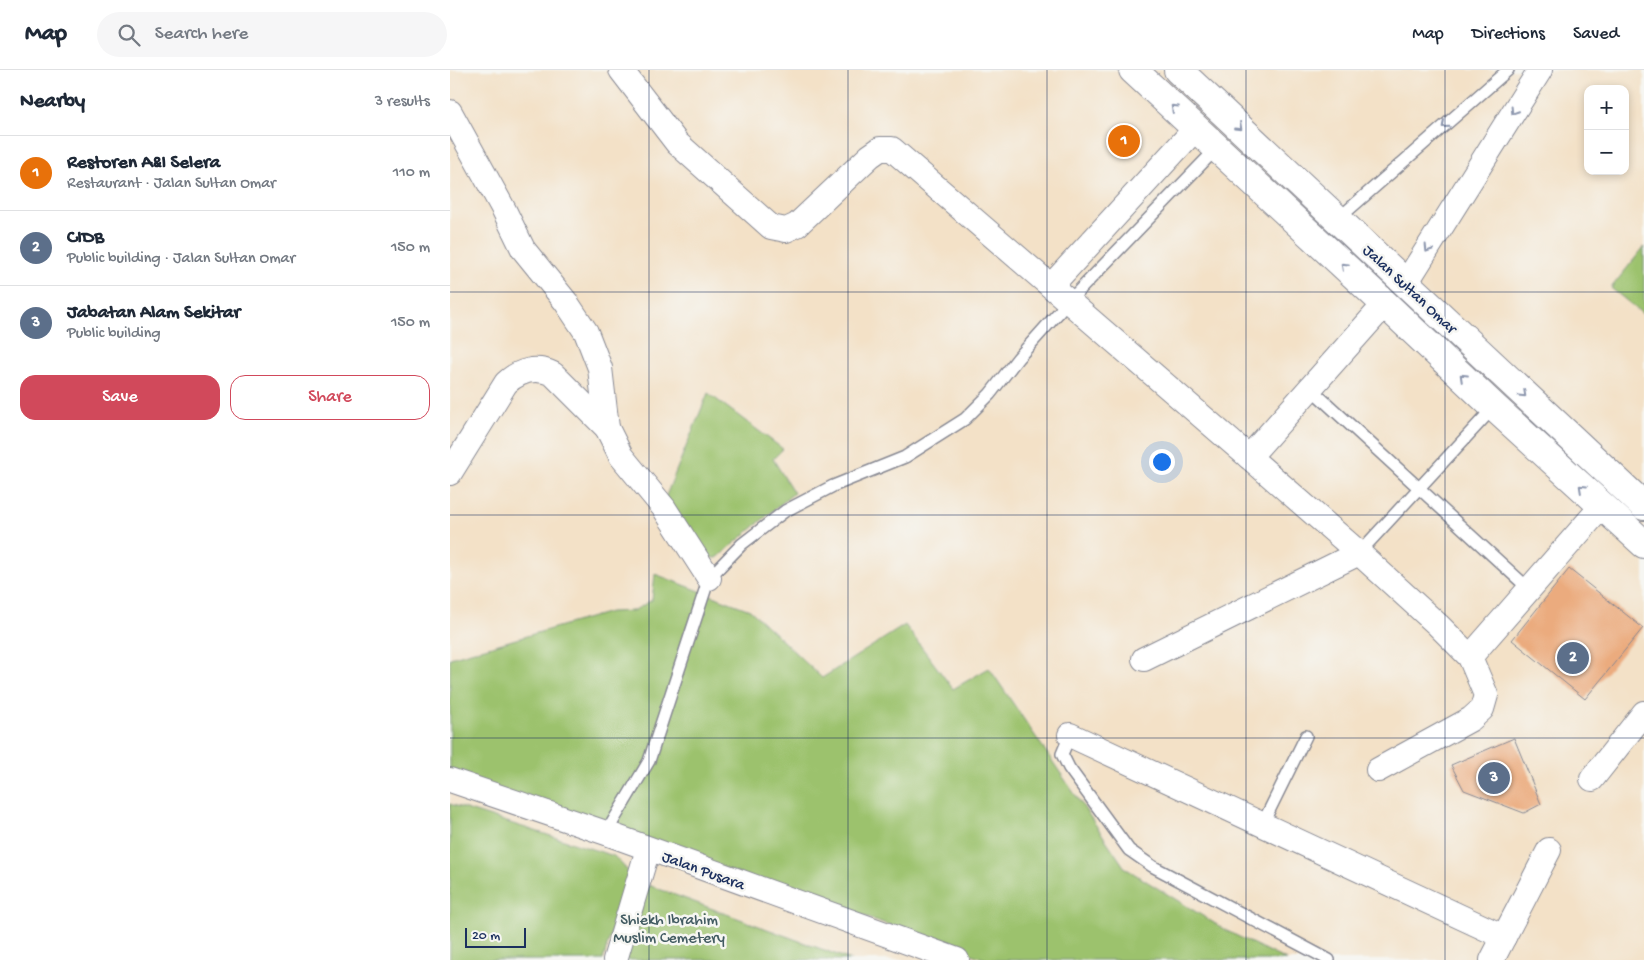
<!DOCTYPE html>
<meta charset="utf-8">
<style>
:root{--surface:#fff;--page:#f6f6f7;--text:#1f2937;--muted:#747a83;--line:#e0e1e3;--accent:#d1495b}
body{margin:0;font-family:"Gochi Hand",sans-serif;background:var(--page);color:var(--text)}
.controls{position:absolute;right:15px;top:15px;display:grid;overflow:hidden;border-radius:10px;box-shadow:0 2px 8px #0003}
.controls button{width:45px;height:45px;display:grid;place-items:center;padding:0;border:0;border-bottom:1px solid var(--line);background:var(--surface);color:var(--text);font:25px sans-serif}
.scale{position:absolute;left:15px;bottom:12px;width:61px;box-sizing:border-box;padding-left:5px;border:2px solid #1b2f5e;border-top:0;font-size:14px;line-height:18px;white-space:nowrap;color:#1b2f5e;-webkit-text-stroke:4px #f6f6f2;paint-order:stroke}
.you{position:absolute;left:711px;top:391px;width:18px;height:18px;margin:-12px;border:4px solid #fff;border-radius:50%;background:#1a73e8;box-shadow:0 0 0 8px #1a73e833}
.badge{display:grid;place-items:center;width:32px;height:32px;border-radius:50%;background:var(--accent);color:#fff;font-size:16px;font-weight:700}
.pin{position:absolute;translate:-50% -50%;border:2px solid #fff;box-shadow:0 1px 5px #0006}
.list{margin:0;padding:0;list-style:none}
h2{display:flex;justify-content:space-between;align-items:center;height:65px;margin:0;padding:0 20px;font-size:21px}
h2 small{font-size:16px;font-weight:400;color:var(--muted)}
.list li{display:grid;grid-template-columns:32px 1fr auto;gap:15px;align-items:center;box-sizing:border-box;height:75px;padding:0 20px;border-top:1px solid var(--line)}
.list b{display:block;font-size:19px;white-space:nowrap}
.list p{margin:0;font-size:16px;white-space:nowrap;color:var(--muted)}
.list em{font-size:16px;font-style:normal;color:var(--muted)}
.actions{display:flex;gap:10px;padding:15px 20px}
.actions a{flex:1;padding:11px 0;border:1px solid var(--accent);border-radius:15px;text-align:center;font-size:18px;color:var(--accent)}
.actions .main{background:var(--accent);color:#fff}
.icon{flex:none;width:28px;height:28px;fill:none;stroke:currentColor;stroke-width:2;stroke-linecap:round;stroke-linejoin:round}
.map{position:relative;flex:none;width:1194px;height:890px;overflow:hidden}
header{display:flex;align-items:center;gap:30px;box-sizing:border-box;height:70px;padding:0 25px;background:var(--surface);border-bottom:1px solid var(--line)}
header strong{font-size:24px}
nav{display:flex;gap:28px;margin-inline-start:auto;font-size:18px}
.search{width:350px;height:45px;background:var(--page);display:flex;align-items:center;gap:12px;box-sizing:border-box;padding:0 18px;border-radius:28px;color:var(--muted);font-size:19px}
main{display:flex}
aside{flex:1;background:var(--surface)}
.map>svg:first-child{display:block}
</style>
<header>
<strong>Map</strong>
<div class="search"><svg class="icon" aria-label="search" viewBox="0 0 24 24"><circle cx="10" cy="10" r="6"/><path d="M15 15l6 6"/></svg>Search here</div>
<nav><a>Map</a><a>Directions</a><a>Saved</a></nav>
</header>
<main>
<aside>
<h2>Nearby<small>3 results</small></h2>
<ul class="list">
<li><span class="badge" style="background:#e8710a">1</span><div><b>Restoren A&amp;I Selera</b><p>Restaurant · Jalan Sultan Omar</p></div><em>110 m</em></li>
<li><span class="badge" style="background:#5c6f8a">2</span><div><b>CIDB</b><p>Public building · Jalan Sultan Omar</p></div><em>150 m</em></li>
<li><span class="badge" style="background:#5c6f8a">3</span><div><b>Jabatan Alam Sekitar</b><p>Public building</p></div><em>150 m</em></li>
</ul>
<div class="actions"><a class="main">Save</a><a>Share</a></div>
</aside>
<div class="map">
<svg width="1194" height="890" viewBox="0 0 1194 890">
<rect width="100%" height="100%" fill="#f6f6f2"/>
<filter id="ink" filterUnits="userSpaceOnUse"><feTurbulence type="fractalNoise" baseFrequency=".02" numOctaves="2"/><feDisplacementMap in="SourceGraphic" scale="10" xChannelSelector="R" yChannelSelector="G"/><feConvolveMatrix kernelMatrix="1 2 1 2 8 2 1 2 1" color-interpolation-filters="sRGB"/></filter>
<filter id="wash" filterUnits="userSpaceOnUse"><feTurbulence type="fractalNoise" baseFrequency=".0096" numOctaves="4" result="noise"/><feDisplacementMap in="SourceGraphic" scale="20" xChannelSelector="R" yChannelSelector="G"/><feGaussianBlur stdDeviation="1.12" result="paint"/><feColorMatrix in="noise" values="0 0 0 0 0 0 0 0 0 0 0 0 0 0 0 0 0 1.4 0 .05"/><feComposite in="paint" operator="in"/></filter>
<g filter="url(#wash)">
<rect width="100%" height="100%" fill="#f3e1c7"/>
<g fill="#9cc26d" stroke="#5c7866">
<path d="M1194,177V245L1161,218Z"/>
<path d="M258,323L333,379L323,389L344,423L267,488L253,487L215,428Z"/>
<path d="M205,504L300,540L372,608L455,555L503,619L539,598L675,798L777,861L836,890H538L394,839L0,706V588L160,542L183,541L202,530Z"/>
<path d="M0,734L164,786L179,802L153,890H0Z"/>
<path d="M198,815L401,890H175Z"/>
</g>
<g id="blocks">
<g fill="#ebab7e">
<path d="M1119,499L1193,558L1135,629L1062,570Z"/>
<path d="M1064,668L1091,734L1074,743L1014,720L1001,695Z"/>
</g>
</g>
</g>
<g filter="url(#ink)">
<use href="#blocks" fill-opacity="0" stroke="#878892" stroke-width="1"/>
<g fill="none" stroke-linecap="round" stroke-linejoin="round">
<g stroke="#878892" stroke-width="14">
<g id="lane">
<path d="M888,149L1058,0"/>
<path d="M860,318L1079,519"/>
<path d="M909,483L1044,337"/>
<path d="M620,665L612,684L619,698L679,780L702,796L879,890"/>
<path d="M812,755L856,666"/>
<path d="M156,763L199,691L259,508L292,474L335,441L383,416L455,387L515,349L540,324L568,288L619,231L767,78"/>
</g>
</g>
<g stroke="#878892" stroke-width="26">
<g id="street">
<path d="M171,0L227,73L321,157L336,160L347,155L420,86L430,79H442L799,387L909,483L988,555L1020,587L1036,625L1032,639L1021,649L928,700"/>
<path d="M0,42L54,140L73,179L116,232L136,262L150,298L157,358L171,386L214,438L259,508"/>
<path d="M956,213L1090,0"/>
<path d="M601,216L746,58"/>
<path d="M799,387L935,234"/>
<path d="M0,403L56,313C70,300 86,296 103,304L157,358"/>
<path d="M1020,587L1152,436"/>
<path d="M694,589L909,483"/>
<path d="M620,665L1054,867"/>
<path d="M1142,709L1194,643"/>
<path d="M0,710L156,763L507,890"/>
<path d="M165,890L198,779"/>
<path d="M1042,890L1099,780"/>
</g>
</g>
<g stroke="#878892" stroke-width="30">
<g id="secondary">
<path d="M683,0L935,234L1044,337L1194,474"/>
<path d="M728,0L1194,436"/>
</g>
</g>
<use href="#lane" stroke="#fff" stroke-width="11"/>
<use href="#street" stroke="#fff" stroke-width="24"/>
<use href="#secondary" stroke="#fff" stroke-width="28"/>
</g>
<defs><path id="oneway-chevron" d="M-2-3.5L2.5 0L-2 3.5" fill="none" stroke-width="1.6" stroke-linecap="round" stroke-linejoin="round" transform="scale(1.25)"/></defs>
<g stroke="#8d97ae">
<use href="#oneway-chevron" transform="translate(724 38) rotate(-137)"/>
<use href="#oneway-chevron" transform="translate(1064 41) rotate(122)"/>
<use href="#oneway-chevron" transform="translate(995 55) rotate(139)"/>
<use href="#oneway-chevron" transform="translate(789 57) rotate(43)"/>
<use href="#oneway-chevron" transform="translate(978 179) rotate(122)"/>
<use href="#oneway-chevron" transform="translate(894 196) rotate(-137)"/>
<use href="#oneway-chevron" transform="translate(1013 307) rotate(-136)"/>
<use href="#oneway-chevron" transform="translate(1073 324) rotate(43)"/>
<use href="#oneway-chevron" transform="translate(1132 418) rotate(-137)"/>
</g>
</g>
<path fill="none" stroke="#1b2f5e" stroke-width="1" stroke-opacity="0.55" d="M199,0V890M398,0V890M597,0V890M796,0V890M995,0V890M0,222H1194M0,445H1194M0,668H1194"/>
<g text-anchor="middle" stroke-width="5" stroke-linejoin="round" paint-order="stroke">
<g font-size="16" fill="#1b2f5e" stroke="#f6f6f2">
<text transform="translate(961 218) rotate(43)" y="6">Jalan Sultan Omar</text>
<text transform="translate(254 799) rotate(20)" y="6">Jalan Pusara</text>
</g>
<g font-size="16" fill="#425b62" stroke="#f6f6f2">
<text x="219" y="854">Shiekh Ibrahim<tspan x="219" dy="18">Muslim Cemetery</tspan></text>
</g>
</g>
</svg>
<div class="controls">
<button>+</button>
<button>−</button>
</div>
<div class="scale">20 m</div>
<div class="you"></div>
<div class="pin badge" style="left:674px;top:71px;background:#e8710a">1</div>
<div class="pin badge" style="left:1123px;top:588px;background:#5c6f8a">2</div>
<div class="pin badge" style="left:1044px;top:708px;background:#5c6f8a">3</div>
</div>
</main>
